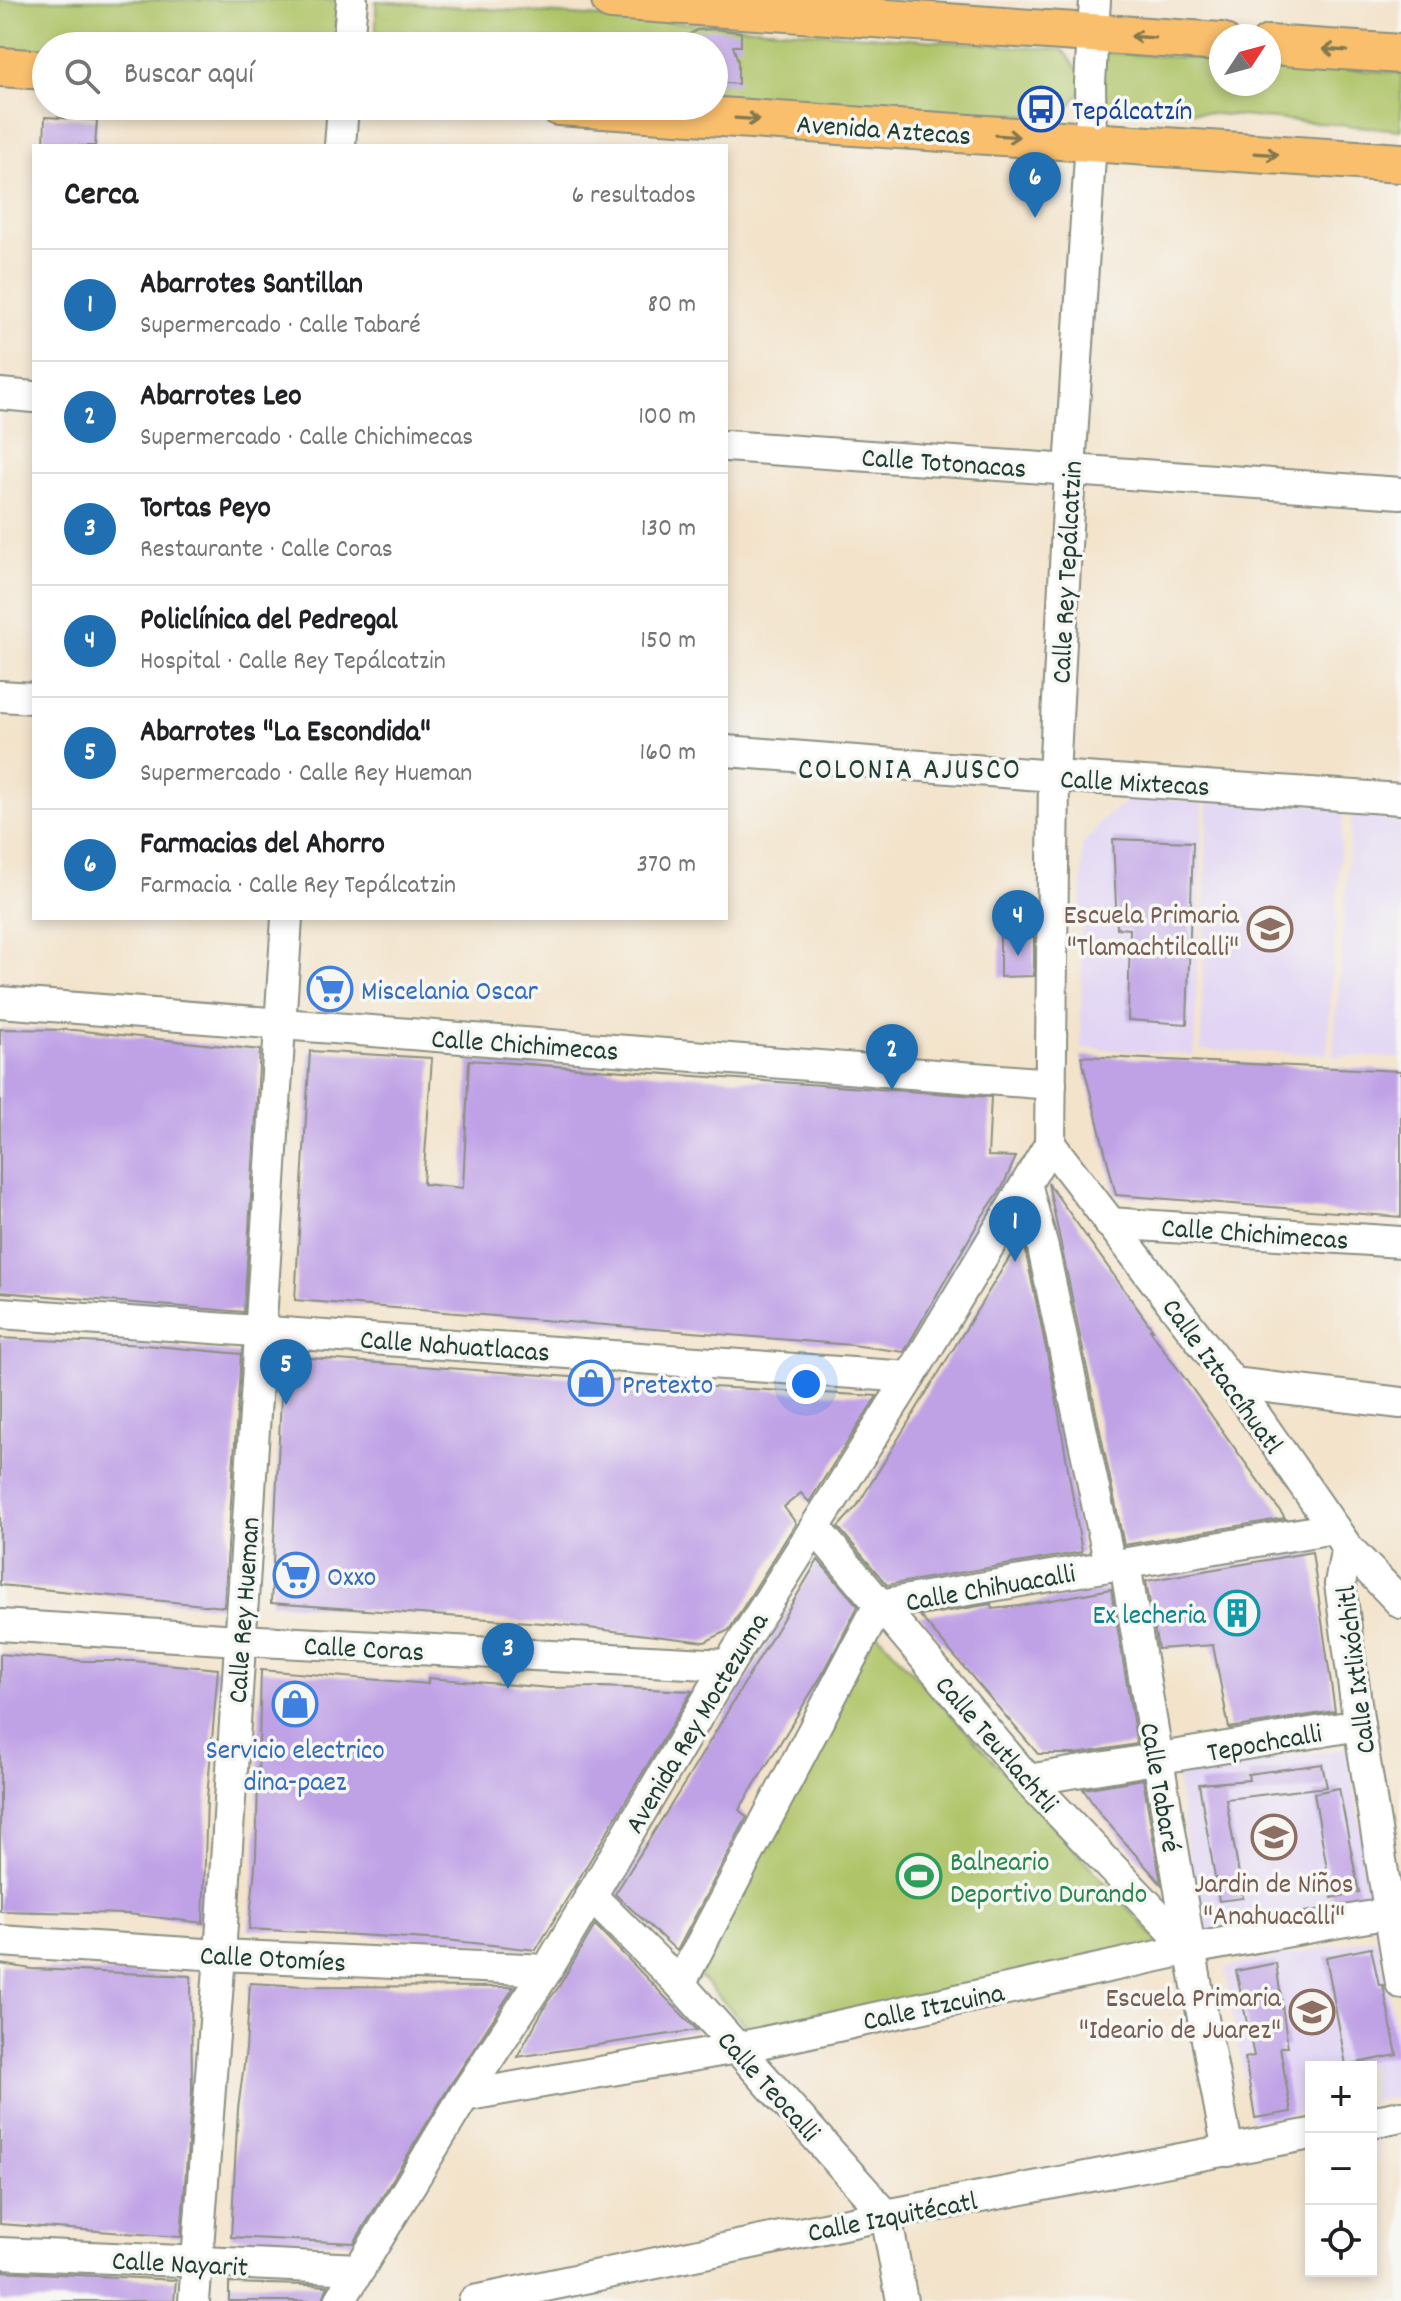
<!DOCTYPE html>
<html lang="es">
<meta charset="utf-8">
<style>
:root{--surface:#fff;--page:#f2f2f2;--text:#202124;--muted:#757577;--line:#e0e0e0;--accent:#1f6fb2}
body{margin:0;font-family:Dekko,sans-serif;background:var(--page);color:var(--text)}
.controls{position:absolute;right:24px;bottom:24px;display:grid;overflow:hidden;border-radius:0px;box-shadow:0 4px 12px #0003}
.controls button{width:72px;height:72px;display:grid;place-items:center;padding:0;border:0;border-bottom:2px solid var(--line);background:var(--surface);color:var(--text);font:40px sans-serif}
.compass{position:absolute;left:1209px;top:24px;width:72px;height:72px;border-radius:50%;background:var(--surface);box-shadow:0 4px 12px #0003;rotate:54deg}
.you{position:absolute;left:806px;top:1384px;width:28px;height:28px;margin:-20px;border:6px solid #fff;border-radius:50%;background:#1a73e8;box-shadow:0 0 0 12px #1a73e833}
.badge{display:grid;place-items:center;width:52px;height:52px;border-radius:50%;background:var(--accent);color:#fff;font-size:26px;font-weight:700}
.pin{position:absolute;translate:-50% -66px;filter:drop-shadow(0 2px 4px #0008)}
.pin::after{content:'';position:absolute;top:42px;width:28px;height:24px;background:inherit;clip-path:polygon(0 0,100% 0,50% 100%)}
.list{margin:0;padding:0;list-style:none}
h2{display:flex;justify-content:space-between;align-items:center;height:104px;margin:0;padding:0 32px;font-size:34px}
h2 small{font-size:26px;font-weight:400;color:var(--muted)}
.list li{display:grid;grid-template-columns:52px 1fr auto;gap:24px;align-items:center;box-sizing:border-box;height:112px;padding:0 32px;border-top:2px solid var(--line)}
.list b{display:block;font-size:30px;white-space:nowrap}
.list p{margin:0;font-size:26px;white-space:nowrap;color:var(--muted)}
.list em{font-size:26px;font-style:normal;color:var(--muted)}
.icon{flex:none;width:44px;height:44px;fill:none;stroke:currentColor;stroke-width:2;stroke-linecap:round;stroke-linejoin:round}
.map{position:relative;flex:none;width:1401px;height:2301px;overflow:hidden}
.search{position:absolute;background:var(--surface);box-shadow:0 4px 12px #0003;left:32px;top:32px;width:696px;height:88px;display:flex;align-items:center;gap:20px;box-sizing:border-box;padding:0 28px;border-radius:44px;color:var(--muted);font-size:30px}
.panel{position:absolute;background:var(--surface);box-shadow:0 4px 12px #0003;left:32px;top:144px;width:696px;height:776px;border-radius:0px}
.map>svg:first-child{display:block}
</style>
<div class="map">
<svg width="1401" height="2301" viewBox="0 0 1401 2301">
<rect width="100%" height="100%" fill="#f6f6f2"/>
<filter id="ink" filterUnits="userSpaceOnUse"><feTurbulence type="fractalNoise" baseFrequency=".0125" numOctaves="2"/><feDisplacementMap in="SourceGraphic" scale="16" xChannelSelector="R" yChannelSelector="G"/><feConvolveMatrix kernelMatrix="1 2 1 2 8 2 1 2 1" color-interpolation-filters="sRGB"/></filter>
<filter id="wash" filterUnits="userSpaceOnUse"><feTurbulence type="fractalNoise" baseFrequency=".006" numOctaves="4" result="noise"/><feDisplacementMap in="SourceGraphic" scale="32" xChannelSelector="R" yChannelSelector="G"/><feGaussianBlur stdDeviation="1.8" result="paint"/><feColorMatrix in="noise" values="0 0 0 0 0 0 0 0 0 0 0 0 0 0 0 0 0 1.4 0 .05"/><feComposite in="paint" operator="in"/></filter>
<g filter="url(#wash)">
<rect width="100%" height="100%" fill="#f3e3cb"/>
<g fill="#e1d4f4">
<path d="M1208,796L1343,808L1327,1054L1201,1050Z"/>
<path d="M1156,798L1203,802L1194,1055L1081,1048L1082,846L1102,820L1124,803Z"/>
<path d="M1353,805L1401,809V1058L1333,1056Z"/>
<path d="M1347,1748L1373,1901L1201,1936L1176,1772Z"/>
<path d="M1377,1937L1401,2056V2096L1371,2101V2067H1311V2111L1251,2121L1225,1968Z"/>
</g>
<g fill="#afc468" stroke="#67804e" stroke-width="2">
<path d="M0,0H340L334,46H46V54L0,50Z"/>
<path d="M376,1L1063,50L1088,83L1061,117L714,98V46H376Z"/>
<path d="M1094,52L1221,60V84H1269V64L1401,73V130L1102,104Z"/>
<path d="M873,1629L1157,1940V1946L755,2035L691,1967Z"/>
</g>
<g id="blocks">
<g fill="#bfa1e6">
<path d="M714,29L741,32V46H733L738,61V84L714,82V46H668L697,30Z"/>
<path d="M45,117L97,120L95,146H44Z"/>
<path d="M1113,839L1193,842L1187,1024L1128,1020L1130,929L1117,928Z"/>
<path d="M1000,935L1034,936V976L1000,977Z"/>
<path d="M315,978L348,980L344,1001L311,998Z"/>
<path d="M0,1029L74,1030L260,1050L244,1312L0,1292Z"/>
<path d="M310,1051L432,1058L423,1184L463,1188L469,1060L991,1097L988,1156L1016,1157L1002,1188L981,1218L904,1352L852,1345L295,1300Z"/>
<path d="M1081,1056L1401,1071V1217L1116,1195Z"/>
<path d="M1048,1183L1153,1330H1150L1285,1518L1124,1545Z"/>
<path d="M1025,1249L1055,1391L1082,1552L887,1585L838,1527L857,1506L1014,1250Z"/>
<path d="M0,1338L145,1345L241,1354L224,1607L0,1585Z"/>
<path d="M283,1356L693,1386L877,1396L809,1502L801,1493L784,1507L796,1523L729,1630L705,1642L555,1624L271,1603Z"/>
<path d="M1312,1552L1335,1711L1229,1728L1213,1645L1158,1649L1146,1581Z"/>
<path d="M818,1560L858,1606L825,1670L739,1810L747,1817L677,1951L615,1894L689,1776Z"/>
<path d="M1111,1589L1137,1744L1076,1754H1038L920,1616L991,1604L992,1609L1019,1606Z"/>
<path d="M0,1654L84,1661H134L218,1669L207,1798L203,1923L128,1914L0,1911Z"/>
<path d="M261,1670L428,1684V1678L550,1688L602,1687L692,1691L536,1950L446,1940L249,1929L256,1856Z"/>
<path d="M1322,1764L1327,1787L1226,1799L1243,1898L1219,1901L1199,1784L1249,1780L1248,1774Z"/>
<path d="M1143,1779L1161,1884L1101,1815L1083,1789Z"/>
<path d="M1339,1788L1359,1892L1332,1898L1314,1793Z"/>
<path d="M595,1925L697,2030L517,2057L548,2001L558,1988Z"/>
<path d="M1371,1948L1379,1985H1383L1397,2055L1346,2065L1326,1957Z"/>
<path d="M1276,1963L1288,2047H1280L1291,2112L1255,2118L1245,2058L1254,2056L1236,1971Z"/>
<path d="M0,1964L32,1969L191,1976L192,2091L181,2237L0,2224Z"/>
<path d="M250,1983L303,1986L514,1987L449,2087L354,2243L231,2237L238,2109L246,2049Z"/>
<path d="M0,2271L176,2280L174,2301H0Z"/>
<path d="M229,2283L308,2285L328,2286L322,2301H229Z"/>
</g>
</g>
</g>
<g filter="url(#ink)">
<use href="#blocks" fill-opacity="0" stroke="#899080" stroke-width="2"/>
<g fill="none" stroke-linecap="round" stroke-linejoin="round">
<g stroke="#899080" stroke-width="34">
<g id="minor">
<path d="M348,46L352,0"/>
<path d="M340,146L343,106"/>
<path d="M0,394L34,397"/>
<path d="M726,446L1401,493"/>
<path d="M0,696L34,698"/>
<path d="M726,751L1054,776L1401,799"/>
<path d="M0,1002L1051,1084"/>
<path d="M1050,1144L1233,1383L1347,1547L1401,1603"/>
<path d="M1027,1187L1043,1248L1110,1565"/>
<path d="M1109,1223L1401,1242"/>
<path d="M0,1313L910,1377"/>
<path d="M1233,1383L1401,1403"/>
<path d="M816,1529L1028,1780L1190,1949"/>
<path d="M1347,1547L1340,1584L1359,1725L1401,1983"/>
<path d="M1125,1564L1190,1949L1228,2151"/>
<path d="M0,1625L239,1640L728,1665"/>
<path d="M1028,1780L1359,1725"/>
<path d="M590,1895L680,1984L886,2215L902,2301"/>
<path d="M0,1941L220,1955L547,1970"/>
<path d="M680,1984L879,1605L1334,1528"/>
<path d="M464,2096L737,2048L1190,1949L1401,1911"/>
<path d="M1371,2122L1401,2116"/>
<path d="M0,2253L360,2269"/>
<path d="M194,2301L220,1955L287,918"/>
<path d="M340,2301L464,2096L547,1970L728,1665L910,1377L1050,1144L1054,776L1070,470L1091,141L1090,83L1095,0"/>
<path d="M474,2301L886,2215L1311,2134"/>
</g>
</g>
<g stroke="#899080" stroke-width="42">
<g id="major">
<path d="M611,0L1221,42"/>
<path d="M1269,45L1401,54"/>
<path d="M0,67L46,70"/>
<path d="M558,106L1401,163"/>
</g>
</g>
<use href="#minor" stroke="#fff" stroke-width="30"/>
<use href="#major" stroke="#f9bf6d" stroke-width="38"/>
</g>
<defs><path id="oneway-shaft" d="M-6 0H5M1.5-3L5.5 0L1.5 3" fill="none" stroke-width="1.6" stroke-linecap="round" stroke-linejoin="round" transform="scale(2)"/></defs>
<g stroke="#81784e">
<use href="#oneway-shaft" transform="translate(1143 37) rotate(-176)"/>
<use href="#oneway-shaft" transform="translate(1335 50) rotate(-176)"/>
<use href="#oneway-shaft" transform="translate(747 119) rotate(4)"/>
<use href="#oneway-shaft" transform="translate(1007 136) rotate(4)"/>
<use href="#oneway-shaft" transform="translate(1266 154) rotate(4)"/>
</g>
</g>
<defs>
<g id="bus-ring" transform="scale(2.3)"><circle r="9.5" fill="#f6f6f2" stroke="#1a4fb4" stroke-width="1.5"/><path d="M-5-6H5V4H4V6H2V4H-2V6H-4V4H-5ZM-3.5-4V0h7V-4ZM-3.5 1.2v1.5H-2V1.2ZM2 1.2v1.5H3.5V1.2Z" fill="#1a4fb4"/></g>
<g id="school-ring" transform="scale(2.3)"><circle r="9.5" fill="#f6f6f2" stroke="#8d6e63" stroke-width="1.5"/><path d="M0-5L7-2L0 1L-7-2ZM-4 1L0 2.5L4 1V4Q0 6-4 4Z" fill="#8d6e63"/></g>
<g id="supermarket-ring" transform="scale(2.3)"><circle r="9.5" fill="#f6f6f2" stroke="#3f7fe0" stroke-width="1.5"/><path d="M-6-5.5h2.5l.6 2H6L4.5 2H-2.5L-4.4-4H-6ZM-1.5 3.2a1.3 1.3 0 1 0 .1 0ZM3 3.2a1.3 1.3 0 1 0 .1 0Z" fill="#3f7fe0"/></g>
<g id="shop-ring" transform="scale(2.3)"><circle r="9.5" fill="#f6f6f2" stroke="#3f7fe0" stroke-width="1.5"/><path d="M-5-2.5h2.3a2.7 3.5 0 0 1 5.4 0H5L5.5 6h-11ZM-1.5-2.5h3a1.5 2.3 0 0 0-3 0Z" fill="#3f7fe0"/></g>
<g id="building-ring" transform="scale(2.3)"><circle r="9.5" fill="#f6f6f2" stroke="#0f9aa8" stroke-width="1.5"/><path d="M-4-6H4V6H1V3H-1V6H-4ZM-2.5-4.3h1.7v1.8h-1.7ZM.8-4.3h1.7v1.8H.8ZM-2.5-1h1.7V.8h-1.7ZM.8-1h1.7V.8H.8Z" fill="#0f9aa8"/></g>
<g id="stadium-ring" transform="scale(2.3)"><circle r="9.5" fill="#f6f6f2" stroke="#2e9e5b" stroke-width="1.5"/><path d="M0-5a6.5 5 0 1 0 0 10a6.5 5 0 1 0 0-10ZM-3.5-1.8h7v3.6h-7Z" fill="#2e9e5b"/></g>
</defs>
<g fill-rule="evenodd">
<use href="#bus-ring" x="1041" y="109"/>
<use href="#school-ring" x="1270" y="929"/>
<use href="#supermarket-ring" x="330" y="989"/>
<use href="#shop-ring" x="591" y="1383"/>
<use href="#supermarket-ring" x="296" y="1575"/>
<use href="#building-ring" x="1237" y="1613"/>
<use href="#shop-ring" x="295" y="1704"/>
<use href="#school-ring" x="1274" y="1837"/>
<use href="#stadium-ring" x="919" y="1876"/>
<use href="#school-ring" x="1312" y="2012"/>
</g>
<g text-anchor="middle" stroke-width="7" stroke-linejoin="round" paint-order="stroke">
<g font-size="28" fill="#164399" stroke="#f6f6f2" text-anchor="start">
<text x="1072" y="119">Tepálcatzín</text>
</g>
<g font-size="28" fill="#1f3d34" stroke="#f6f6f2">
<text transform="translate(884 128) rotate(4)" y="10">Avenida Aztecas</text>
<text transform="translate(944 461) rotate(4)" y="10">Calle Totonacas</text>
<text transform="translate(1065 572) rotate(-87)" y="10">Calle Rey Tepálcatzin</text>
<text transform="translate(1135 781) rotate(3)" y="10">Calle Mixtecas</text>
<text transform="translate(525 1043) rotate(4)" y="10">Calle Chichimecas</text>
<text transform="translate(1255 1232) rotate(4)" y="10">Calle Chichimecas</text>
<text transform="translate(455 1344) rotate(4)" y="10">Calle Nahuatlacas</text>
<text transform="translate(1224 1375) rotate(54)" y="10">Calle Iztaccíhuatl</text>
<text transform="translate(990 1586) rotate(-10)" y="10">Calle Chihuacalli</text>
<text transform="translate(242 1610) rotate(-86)" y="10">Calle Rey Hueman</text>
<text transform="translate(364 1647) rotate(3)" y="10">Calle Coras</text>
<text transform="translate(1354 1670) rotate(-97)" y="10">Calle Ixtlixóchitl</text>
<text transform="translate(695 1722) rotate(-59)" y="10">Avenida Rey Moctezuma</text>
<text transform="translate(1264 1741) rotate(-10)" y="10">Tepochcalli</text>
<text transform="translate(998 1743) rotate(49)" y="10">Calle Teutlachtli</text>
<text transform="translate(1162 1787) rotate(80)" y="10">Calle Tabaré</text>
<text transform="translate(273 1957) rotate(3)" y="10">Calle Otomíes</text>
<text transform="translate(933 2005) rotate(-12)" y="10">Calle Itzcuina</text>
<text transform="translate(770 2085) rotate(48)" y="10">Calle Teocalli</text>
<text transform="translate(892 2215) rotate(-11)" y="10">Calle Izquitécatl</text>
<text transform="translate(180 2262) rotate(3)" y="10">Calle Nayarit</text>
</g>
<g font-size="28" fill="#785e54" stroke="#f6f6f2" text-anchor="end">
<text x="1239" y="923">Escuela Primaria<tspan x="1239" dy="32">"Tlamachtilcalli"</tspan></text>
<text x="1274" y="1892" text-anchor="middle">Jardin de Niños<tspan x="1274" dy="32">"Anahuacalli"</tspan></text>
<text x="1281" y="2006">Escuela Primaria<tspan x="1281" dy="32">"Ideario de Juarez"</tspan></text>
</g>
<g font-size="28" fill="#366cbe" stroke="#f6f6f2" text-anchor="start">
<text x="361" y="999">Miscelania Oscar</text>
<text x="622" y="1393">Pretexto</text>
<text x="327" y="1585">Oxxo</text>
<text x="295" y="1758" text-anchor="middle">Servicio electrico<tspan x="295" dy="32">dina-paez</tspan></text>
</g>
<g font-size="28" fill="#0d838f" stroke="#f6f6f2" text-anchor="end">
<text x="1206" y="1623">Ex lecheria</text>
</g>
<g font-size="28" fill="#27864d" stroke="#f6f6f2" text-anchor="start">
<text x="950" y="1870">Balneario<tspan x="950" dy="32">Deportivo Durando</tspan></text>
</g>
<g font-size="30" letter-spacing="2" fill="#1f3d34" stroke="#f6f6f2">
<text x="910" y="778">COLONIA AJUSCO</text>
</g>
</g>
</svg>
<div class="controls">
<button>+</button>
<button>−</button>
<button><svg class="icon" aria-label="locate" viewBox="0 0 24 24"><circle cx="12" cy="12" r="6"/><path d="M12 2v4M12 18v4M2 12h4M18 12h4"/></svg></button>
</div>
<svg class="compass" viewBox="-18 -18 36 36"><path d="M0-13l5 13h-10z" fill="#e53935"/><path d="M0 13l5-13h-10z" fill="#757577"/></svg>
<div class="you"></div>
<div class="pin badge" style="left:1015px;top:1262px">1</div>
<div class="pin badge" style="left:892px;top:1090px">2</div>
<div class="pin badge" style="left:508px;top:1689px">3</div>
<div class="pin badge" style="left:1018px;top:956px">4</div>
<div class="pin badge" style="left:286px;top:1405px">5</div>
<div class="pin badge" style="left:1035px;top:218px">6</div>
<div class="search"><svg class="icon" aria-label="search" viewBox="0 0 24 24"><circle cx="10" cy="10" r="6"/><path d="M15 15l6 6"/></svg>Buscar aquí</div>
<section class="panel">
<h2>Cerca<small>6 resultados</small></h2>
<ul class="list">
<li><span class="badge">1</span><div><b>Abarrotes Santillan</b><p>Supermercado · Calle Tabaré</p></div><em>80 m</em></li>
<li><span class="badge">2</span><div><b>Abarrotes Leo</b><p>Supermercado · Calle Chichimecas</p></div><em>100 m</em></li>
<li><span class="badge">3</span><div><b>Tortas Peyo</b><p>Restaurante · Calle Coras</p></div><em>130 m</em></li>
<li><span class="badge">4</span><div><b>Policlínica del Pedregal</b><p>Hospital · Calle Rey Tepálcatzin</p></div><em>150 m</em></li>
<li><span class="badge">5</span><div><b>Abarrotes &quot;La Escondida&quot;</b><p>Supermercado · Calle Rey Hueman</p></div><em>160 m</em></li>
<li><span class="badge">6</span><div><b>Farmacias del Ahorro</b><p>Farmacia · Calle Rey Tepálcatzin</p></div><em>370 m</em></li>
</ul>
</section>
</div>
